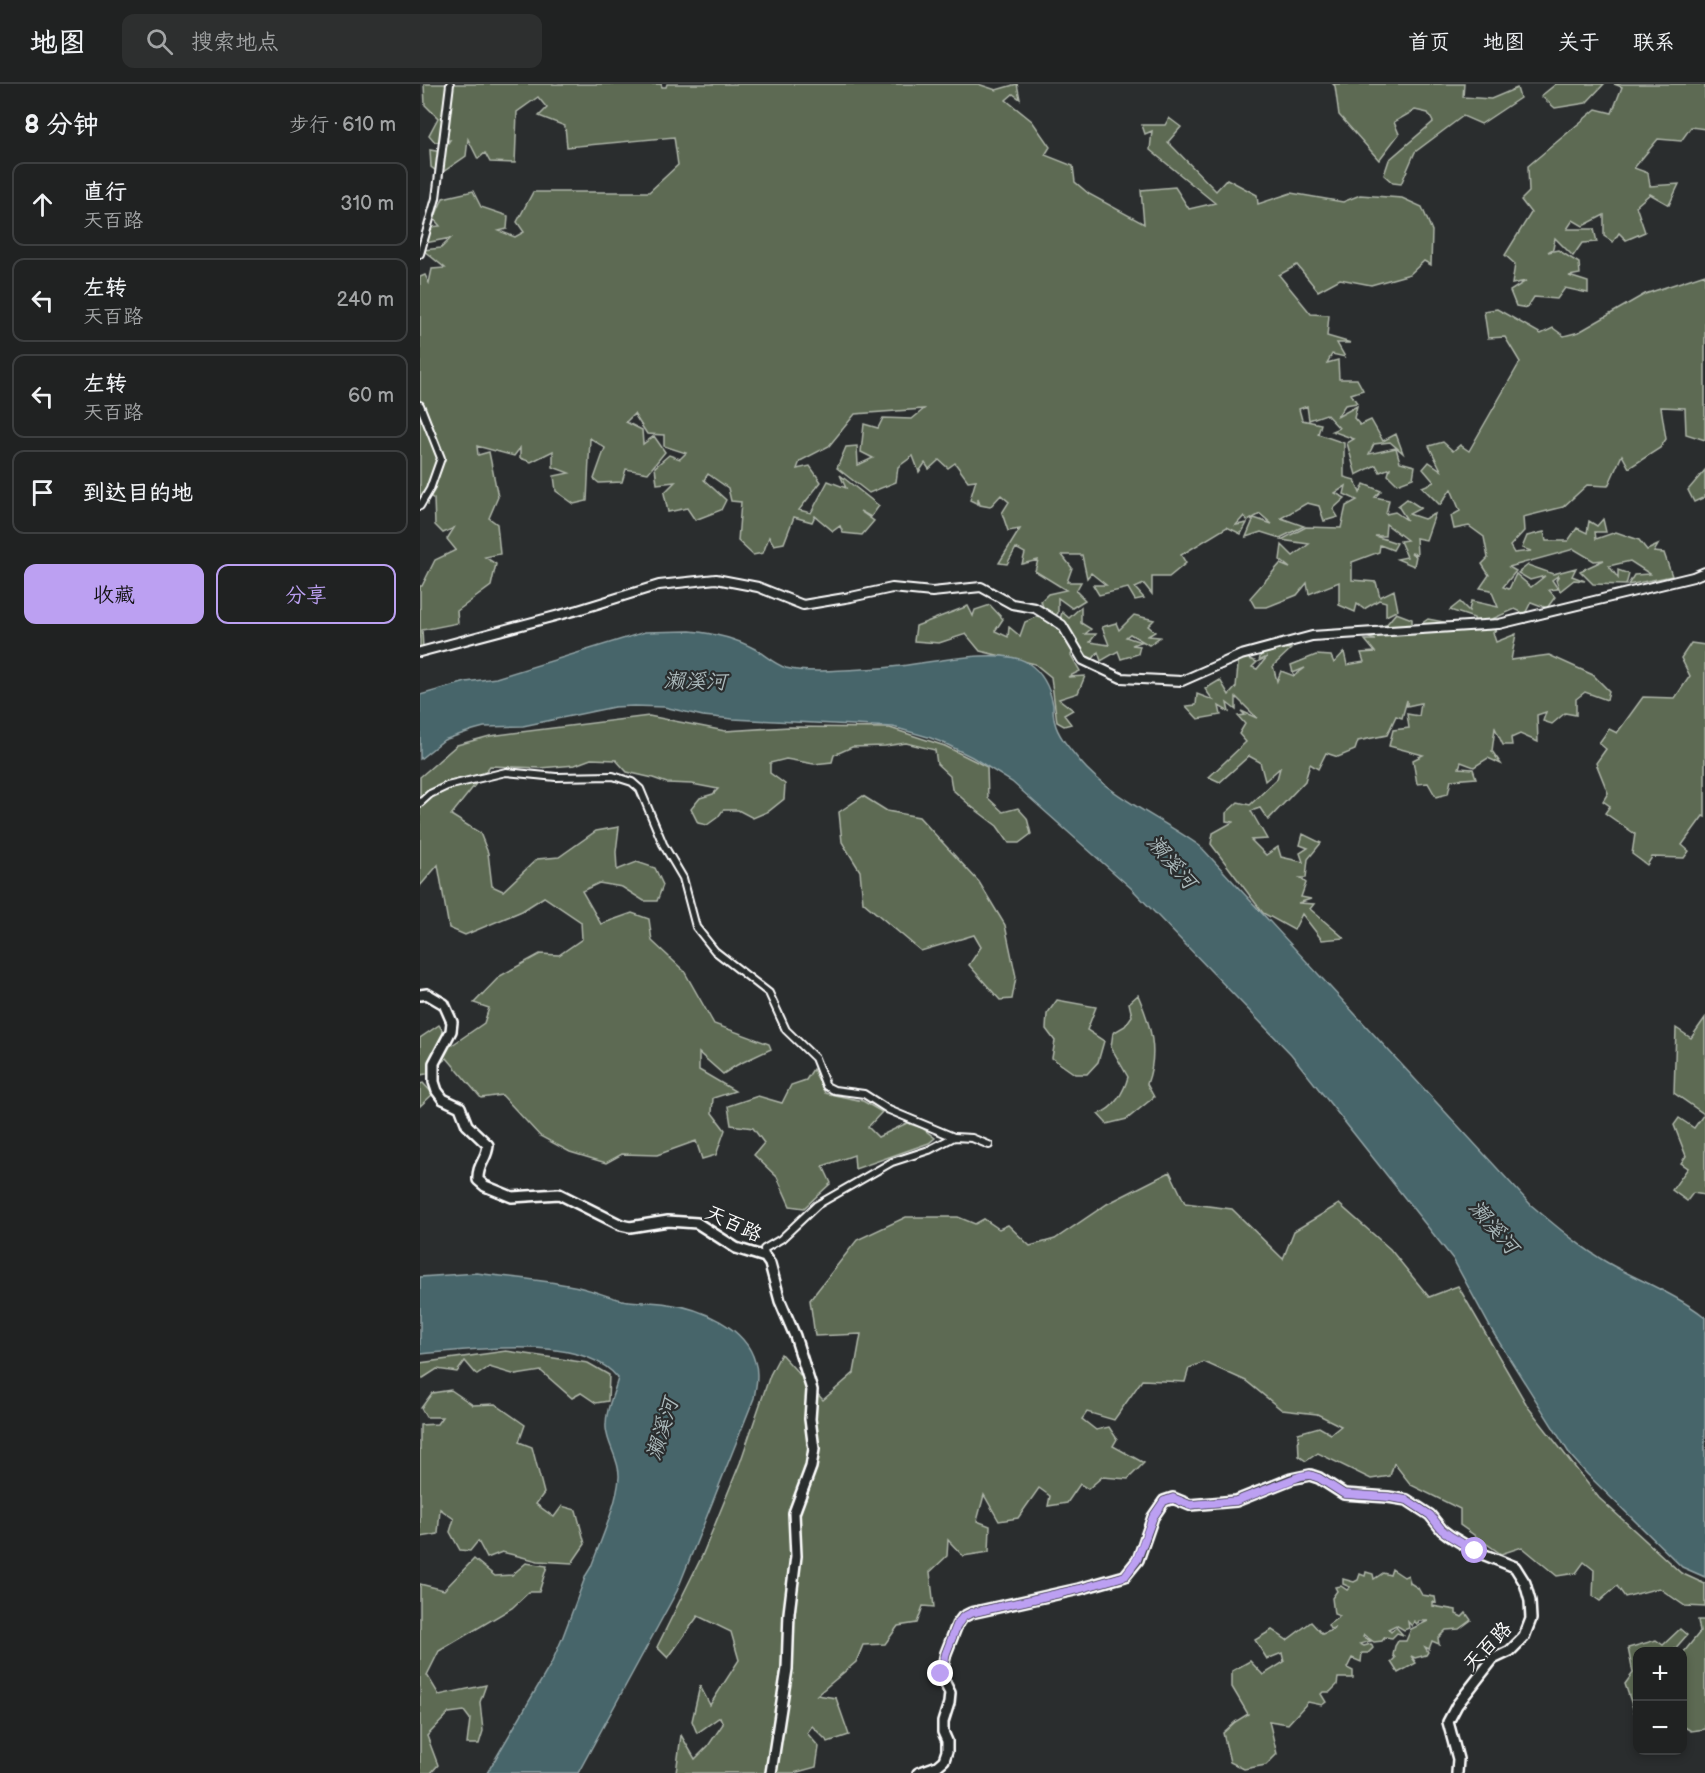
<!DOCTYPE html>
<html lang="zh">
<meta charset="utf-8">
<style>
:root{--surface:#202222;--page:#2d2f2f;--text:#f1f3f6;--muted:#a2a4a5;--line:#3d3f40;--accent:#bca0f2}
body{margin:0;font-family:"Balsamiq Sans","LXGW WenKai TC",sans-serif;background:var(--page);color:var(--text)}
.controls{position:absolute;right:18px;bottom:18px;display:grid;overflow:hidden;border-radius:12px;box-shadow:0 3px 9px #0003}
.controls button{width:54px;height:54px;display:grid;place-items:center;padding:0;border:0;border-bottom:2px solid var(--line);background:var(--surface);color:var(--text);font:30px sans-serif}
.stop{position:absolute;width:18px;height:18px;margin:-14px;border:4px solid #bca0f2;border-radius:50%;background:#fff}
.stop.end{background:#bca0f2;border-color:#fff;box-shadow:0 2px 6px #0008}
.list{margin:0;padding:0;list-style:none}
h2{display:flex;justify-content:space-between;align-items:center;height:78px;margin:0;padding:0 24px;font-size:26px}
h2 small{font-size:20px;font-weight:400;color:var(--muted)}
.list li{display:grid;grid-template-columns:39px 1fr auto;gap:18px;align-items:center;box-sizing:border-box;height:84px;margin:0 12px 12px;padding:0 12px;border:2px solid var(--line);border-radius:12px}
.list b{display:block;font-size:22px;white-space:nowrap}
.list p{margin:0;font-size:20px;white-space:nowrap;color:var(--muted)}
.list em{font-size:20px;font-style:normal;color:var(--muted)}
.actions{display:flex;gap:12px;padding:18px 24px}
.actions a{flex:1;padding:14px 0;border:2px solid var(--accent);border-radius:12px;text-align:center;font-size:21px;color:var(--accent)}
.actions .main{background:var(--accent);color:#111}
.icon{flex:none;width:33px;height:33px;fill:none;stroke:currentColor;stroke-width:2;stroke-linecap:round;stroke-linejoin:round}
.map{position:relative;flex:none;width:1285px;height:1689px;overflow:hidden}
header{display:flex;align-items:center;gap:36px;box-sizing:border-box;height:84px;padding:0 30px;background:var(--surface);border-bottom:2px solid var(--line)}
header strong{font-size:28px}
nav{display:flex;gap:33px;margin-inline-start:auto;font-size:21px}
.search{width:420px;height:54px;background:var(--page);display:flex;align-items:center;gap:15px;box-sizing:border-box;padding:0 21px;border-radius:12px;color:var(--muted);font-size:22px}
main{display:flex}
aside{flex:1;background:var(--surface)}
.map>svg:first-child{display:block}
</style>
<header>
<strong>地图</strong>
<div class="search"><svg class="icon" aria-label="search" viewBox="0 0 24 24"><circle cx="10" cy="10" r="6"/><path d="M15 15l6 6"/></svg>搜索地点</div>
<nav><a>首页</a><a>地图</a><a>关于</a><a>联系</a></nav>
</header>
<main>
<aside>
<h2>8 分钟<small>步行 · 610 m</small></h2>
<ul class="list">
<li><svg class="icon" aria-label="ahead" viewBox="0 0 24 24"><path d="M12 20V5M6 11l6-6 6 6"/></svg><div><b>直行</b><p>天百路</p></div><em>310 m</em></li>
<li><svg class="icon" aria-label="left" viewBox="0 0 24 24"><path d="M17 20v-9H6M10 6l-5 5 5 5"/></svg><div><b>左转</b><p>天百路</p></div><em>240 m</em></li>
<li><svg class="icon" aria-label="left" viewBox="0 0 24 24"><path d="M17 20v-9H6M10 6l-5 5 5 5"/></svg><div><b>左转</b><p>天百路</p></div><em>60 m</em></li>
<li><svg class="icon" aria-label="arrive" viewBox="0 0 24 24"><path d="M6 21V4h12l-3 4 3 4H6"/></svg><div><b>到达目的地</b></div></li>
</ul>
<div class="actions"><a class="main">收藏</a><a>分享</a></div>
</aside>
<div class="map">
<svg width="1285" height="1689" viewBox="0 0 1285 1689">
<rect width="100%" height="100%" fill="#2a2d2e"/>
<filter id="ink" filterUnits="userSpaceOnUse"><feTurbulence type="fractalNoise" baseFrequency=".0167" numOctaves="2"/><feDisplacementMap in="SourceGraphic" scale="12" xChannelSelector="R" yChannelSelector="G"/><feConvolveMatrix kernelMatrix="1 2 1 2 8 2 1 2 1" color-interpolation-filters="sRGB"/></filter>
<g filter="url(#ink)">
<g fill="#5d6b53" stroke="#aeb5a9" stroke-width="1.5">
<path d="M4,0H241L242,3H246L247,0H558L576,6L597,0L600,15L593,10L586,16L612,37L630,63L625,71L653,82L655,98L669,110L724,140L721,106L755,103L769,125L795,119L730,66L732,47L725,50L722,41H745L749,34L761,43L748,58L796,107L807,95L837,111L838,120L871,109L923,118L940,111L982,114L1002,123L1012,147L1011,181L1004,177L990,190L951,201L920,195L898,207L877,181L859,191L891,230L909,231L907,252L931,259H917L925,273L912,270L907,279L918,276L919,295H937L943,306L931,310L937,319L925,321L917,333L937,322L934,334L940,341L951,336L963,357L976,350L983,369L970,358L954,360L949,370L976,364L980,378L995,382L993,394L977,400L968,391L970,384L960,388L956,381L936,391L927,359L934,355L912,347L919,344L906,330L889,336L887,322L879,325L882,336L901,340L898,350L924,359V393L935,396L940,409L944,400L961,407L955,413L969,416L966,430L975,428L987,436L978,422L987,415L1001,424L989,430L1004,435L1015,430L1006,456L996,454L997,470L991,469L996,472L994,482L977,475L987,473L980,457L987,456L966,440L965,452H955L977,459L973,466L960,461L959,468L932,478V496L956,498L960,513L974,506L978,526L966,532V518L959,516L944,525L937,520L935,528L919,521V498L889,510L887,499L877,511L847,523H835L830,514L860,480L870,484L860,476L862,461L873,472L889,460L861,456L886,443L921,444L926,422L937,416L924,410L926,402L915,409L925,414L913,425L918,433L904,437L899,422L887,419L861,434L884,442L860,454L841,448L826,453L834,434L852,440L840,430L828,437L824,432L816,441L827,439L821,450L807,443L761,471L766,479L749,493H732V510L724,500L715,504L724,514L715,516L708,504L679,511L673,501H686L671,489L667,494L662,471H642L652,484L647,498H661L656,507L665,516L652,524L638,514V529L630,538L639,539L642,528L649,534L661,523V539L671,545L665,550H676L670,558L689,561L682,543L696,539L699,546L714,531L734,536L728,542L735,548L728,552L740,553L729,561L710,550L706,553L721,558L712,561L720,562L718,570L701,575L698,567L681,577L678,568L670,579L657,559L651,571L660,587L648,593L665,592L658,609L639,615L653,626L644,631L651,640L644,642L637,638L631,593L615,580L560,567L546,550L519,559L494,557L496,542L548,522L553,532L555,526L570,521L583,535L575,547L588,553L589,543L600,552L605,538L625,529L621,517L628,510L646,506L615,487L618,476L602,480L605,469L596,464L587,480L579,479L600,445L588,447L582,429L589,418L581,411L570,423L560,421L558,414V420L550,416L556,396L548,397L535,379L528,384L519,376L509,385L505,379L499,388L493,372L478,383L476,398L449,409L417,384L426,363L437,362L438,381L453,374L441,368L444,340L458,344L463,334L492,335L504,325L435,330L409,362L380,377L377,385L390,382L401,398L379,426L391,429L408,397L426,404L420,391L459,422L451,433L440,427L454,437L442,451L423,449L420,442L413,447L395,432L392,438L374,433L364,459L354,461L349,453L343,469L333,471L318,457L321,418L311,417L308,404L288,390L284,396L306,416L301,426L275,436L267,424L248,428L244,409L255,398L237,400L235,383L249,371L260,375L266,369L244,362V351L227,350L214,330L206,338L222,346L223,360L234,352L245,368L228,389L206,385L202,398L179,399L174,395L185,364L170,354L167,417L154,420L136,407L134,392L149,389L133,383V367L111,378L100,374V364L94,372L57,362L58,371L69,368L78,413L69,434L77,440L80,470L65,473L76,480L71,502L37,527L38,539L2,546L3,564L0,563V502H2L15,476L36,466L27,455L34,444L23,449L15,441L14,415L8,411L7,421L0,418V193L5,191L9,199L12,185L25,184L3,166L21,164L31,154L5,159L11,143L20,142L14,135L23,114L53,107L61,123L88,132L87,145L79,147L95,153L104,148L97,138L113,108H229L258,81L254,53L147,63L145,42L119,32L127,24L118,13L97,28L95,79L70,78L65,69L58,75L48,55L46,72L20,90L11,83L10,66L22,68L30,56L15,58L9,51L18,34L5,21Z"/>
<path d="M913,0H1044L1043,13L1071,15L1097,4L1100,14L1061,40L1043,32L995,68L981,100L973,99L964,91L969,76L1013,38L1008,29L995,26L974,38L979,50L959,76L919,31L915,2Z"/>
<path d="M1136,0H1184L1166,19L1135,24L1121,12Z"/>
<path d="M1194,0H1285V45L1271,43L1261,57L1238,55L1214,84L1228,89L1230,102L1259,100L1249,121L1230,110L1216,122L1225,148L1206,156L1199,149L1193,158L1184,152V131L1163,142L1153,136L1147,145H1174L1177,158L1162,159L1153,172L1135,154L1133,165L1128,168L1138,166L1159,179L1160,190L1149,192L1168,198V209L1145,204L1137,215L1114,213L1107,224L1096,222L1090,207L1106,197L1092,200L1095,180L1085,171L1111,129L1101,116L1109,108L1108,82L1176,25L1192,29L1202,3Z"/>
<path d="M1285,190V356L1266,350L1265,324L1241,323L1246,355L1240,364L1209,384L1202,371L1188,402L1167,401L1143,423L1103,433L1104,447L1090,462L1094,469L1111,467L1102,464L1107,452L1124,448L1126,457H1148L1157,444L1167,449L1169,437L1177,442L1183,435L1186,448H1175L1176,455L1196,448L1219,456L1227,466L1238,461L1234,468L1244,469L1252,492L1208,501L1214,491L1230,490L1210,477L1189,482L1198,494V486L1209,490L1206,501L1173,500L1160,487L1184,476L1174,477L1154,465L1089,483L1096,487L1083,503L1089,505L1096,490L1111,503L1125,492L1110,496L1098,489L1108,481L1133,490L1156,484L1152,492L1165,497L1154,496L1140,507L1136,496L1139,491L1132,496L1138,505L1129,506L1135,513L1127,524L1111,518L1105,530L1095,525L1072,535L1083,538L1073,549L1076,558L1096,550L1091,576L1129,571L1173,591L1189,607L1187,616L1165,608L1156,615V631L1145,629L1132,640L1123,637L1126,628L1117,631L1118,658L1100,650L1091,654L1092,661H1083L1075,644L1072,667L1081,680L1068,674L1054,683L1041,678L1039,684L1053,685L1056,694L1031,696L1028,710L1016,713L1008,699L997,700L993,676L1003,671L969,662L973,646L989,644L987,630L999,632L1001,619L987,622V616L982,634L976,632L967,651L938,657L935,666L918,673L906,669L898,685L890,680L885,697L848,736L840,724L831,727L847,755L831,756L846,771L858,763L861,773L883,778L880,769L888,764L880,761L883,750L901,759L888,775L886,794H880L886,799L881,813L891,815L878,819L894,820L890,825L924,854L902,856L882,830L874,846L843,829L791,760L793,749L813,738L806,737V729L818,718L830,721L857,695L860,684L845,697L840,678L829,672L800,698L789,693L826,658L819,650L825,640L818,632L825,631L821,627L837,634L816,613V626L807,619L809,628L799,622L801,631L778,635L766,622L776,621L777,610L793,616L785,605L800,596L809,611L816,603L819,571L837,578L832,583L837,585L847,573L839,577L843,563L871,565L853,582L857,597L861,587L874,592L885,584L873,589L871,581L896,571L911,572L914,579L924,568L927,581L944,578L941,569L955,568L945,556H956L949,554L946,545L966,541L976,529L992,535V546L1008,535L1055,544L1054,534L1030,526L1040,518L1049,527L1051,517L1078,523L1071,506L1060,504L1069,491L1062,480L1068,474L1064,453L1049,442L1034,445L1031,432L1040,427L1031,405L1020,421L1002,403L1014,398L1003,385L1009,378L1021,386L1009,362L1023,358L1033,367L1040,361L1049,367L1100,278L1085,253L1068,254L1064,227L1077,225L1121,250L1133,244L1144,252L1159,248L1225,210Z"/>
<path d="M1285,386V413L1274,418L1268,406Z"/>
<path d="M1271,559L1285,561V733L1283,732L1262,761L1269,767L1264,774L1232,773L1227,781L1212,770L1215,750L1185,729L1190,722L1183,717L1188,709L1176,679L1186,665L1179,659L1189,645L1197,649L1223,613L1255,614L1270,592L1261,574Z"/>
<path d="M229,632L305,647L369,643L470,644L525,662L567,683L568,714L583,728L598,724L607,734L611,750L599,759H589L577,742L552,723L532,705L530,692L517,680L515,666L486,659L465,662L432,663L414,671L412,678L394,680L366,675L350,679V689L365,700L364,715L349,727L333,734L318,726H303L298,733L287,741L278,739L271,725L280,714L293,710L298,705L272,700L247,699L233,694L207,688L196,676L171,675L155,681L120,684L70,682L31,731L60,749L68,769L72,802L83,807L117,775L139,773L176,747L199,743L196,768L197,786L217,778L235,784L243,801L237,817H224L202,803L179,799L162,807L181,840L212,829L229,835L232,857L264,887L294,940L349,960L351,965L317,981L303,990L279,969V986L315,1007L293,1014L292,1029L305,1046L296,1071L282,1075L276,1057L237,1071L202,1070L186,1079L150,1068L120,1052L82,1011L61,1014L27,974L6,990L0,991V954L19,941L32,961L64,939L69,924L54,919L80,892L120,870L139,871L162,855L161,838L124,813L102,827L45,851L29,844L18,781L0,802V693L37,661L70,652Z"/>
<path d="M443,712L467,727L499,733L559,798L585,841L596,893L592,915L580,916L549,881L561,863L554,851L501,867L443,818L440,787L422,758L419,728Z"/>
<path d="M718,911C731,942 739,968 727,1000L734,1013L707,1035L687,1040L678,1030C694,1025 704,1008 708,993L691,963L693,949L705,942L712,932L709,919Z"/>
<path d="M637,916L676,923L667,946L684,957L678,978L667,990H655L632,974L635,957L626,945L627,930Z"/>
<path d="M1285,934V1111L1273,1109L1267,1117L1252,1106L1268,1084L1261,1079L1266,1072L1254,1041L1259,1034L1274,1044L1284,1030L1254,1009L1256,944L1271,954Z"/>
<path d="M393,985L405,1009L443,1017L462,1028L448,1043L458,1053L487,1039L502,1044L515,1054L509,1059L435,1085L434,1071L403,1082L411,1099L384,1124L370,1122L357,1093L334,1071L344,1059L333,1044L311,1041L308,1022L338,1012L362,1019L371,1001L386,996Z"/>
<path d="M3,999L13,1010L0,1022V1000Z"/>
<path d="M750,1088L765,1119L812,1125L863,1175L874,1147L919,1120L970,1165L1009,1213L1038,1202L1108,1323L1179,1414L1261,1489L1285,1500V1523L1265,1522L1239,1504L1205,1513L1197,1502L1180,1517L1173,1512L1174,1486L1164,1478L1156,1489L1137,1492L1102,1463L1081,1470L1040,1441V1425L991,1401L974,1379L970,1392L951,1395L898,1369L886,1377L879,1372L878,1349L899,1343L911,1350L921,1342L897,1330L862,1326L826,1297L784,1278L769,1284L765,1298L722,1296L694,1336L667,1328L662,1335L676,1346L689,1343L697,1355L693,1362L724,1379L708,1395L682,1393L668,1405L660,1400L647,1419L628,1422L630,1412L619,1404L598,1434L579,1437L564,1411L557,1437L570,1442L569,1468L543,1472L528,1456L527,1472L510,1488L514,1523L503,1522L497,1539L478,1542L465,1560L443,1561L436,1578L397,1611L416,1614L429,1651L408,1658L392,1642L387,1649L399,1663L396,1683L374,1689H256L261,1651L275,1675L288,1662L303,1640L300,1633L277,1649L272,1637L280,1602L290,1621L319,1576L311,1548L278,1532L248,1574L237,1563L282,1472L320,1379L350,1291L361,1270L403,1316L434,1289L441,1250L395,1252L390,1216L437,1156L486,1133H538L555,1140L564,1135L579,1145L588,1141L610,1162L635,1155L687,1120Z"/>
<path d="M86,1267L168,1279L189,1291L188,1317L176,1319L161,1309L152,1314L121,1287L96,1291L69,1283L57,1291L45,1277L37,1288L17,1285L0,1296V1279Z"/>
<path d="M31,1306L53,1321L75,1320L105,1341L99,1358L112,1363L124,1409L116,1420L134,1433L142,1422L156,1426L165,1460L152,1479L118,1477L82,1468L67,1474L58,1457L50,1467L40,1466L30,1448L34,1435L20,1425L18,1450L0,1453V1341L17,1340L22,1333H6L1,1324L12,1309Z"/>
<path d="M54,1475L75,1492L92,1491L106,1479L127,1482L119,1508H109L92,1524L19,1567L7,1591L19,1611L66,1601L60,1618L63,1647L59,1660H47L50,1635L44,1627L29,1629L7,1652L18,1681L11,1689H0V1500L24,1506Z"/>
<path d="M972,1485L984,1493L988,1491L990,1499L998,1504L1002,1511L1015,1513L1016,1519L1013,1518V1522L1036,1526V1530L1042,1533L1046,1529L1051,1536L1039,1545L1026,1546L1018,1554L1019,1560L1012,1557L1009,1565L1005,1563L1008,1568L1006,1571L995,1574L991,1572L996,1579L978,1589L971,1578L975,1574L973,1571L975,1562L978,1557H986L991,1545L1008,1537H999L997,1540L994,1537L992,1542L988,1538L989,1544L984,1546L976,1541L968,1545L971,1548L976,1543L983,1551L977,1549L972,1554L965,1553L962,1557L954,1558L944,1551L943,1553L951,1557L940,1560L944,1562L951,1560L953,1564L948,1569H942L941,1578L932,1574L927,1584L933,1587V1594H918L917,1601L910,1608H903L901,1610L906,1618L902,1621L888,1618L868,1640L849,1637L857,1670L846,1681L824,1685L810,1678L803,1649L815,1638L828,1630L812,1603V1587L830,1577L843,1591L864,1578L862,1569L847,1575L835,1556L852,1546L867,1556L891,1538L902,1550L913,1546L914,1544L910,1545L908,1541L920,1532L914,1530L912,1514L917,1507L915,1503L921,1502L927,1506L930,1503L923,1500V1495L934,1498L938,1496L940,1490L945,1492L946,1488L953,1490L954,1495L963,1489L970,1491Z"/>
<path d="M1278,1536H1285V1645L1271,1647L1263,1642V1569L1280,1548Z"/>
<path d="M1260,1545L1267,1551L1253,1567L1218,1568L1217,1636L1205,1600L1213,1589L1208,1564L1236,1556L1243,1561Z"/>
</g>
<g fill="#47656a" stroke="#91a3a6" stroke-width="1.5">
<path d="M270,547C292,549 315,554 335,565C345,571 354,580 366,584C387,590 437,585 461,584C496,582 581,561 608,579C623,589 630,604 633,621C633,627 633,633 635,639C638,652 651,666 659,676C689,713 743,735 781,763L1111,1121C1136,1142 1160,1163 1188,1179C1220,1197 1256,1210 1285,1233V1493L1262,1483L1167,1390L1151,1372L1074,1250L1033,1175L871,970L711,804L592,698L552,673L526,660L508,653L473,643L313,635L283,632L244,623L214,622L194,623L103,642L64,643L53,646L24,656L0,675V611L46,598L76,594L225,548Z"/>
<path d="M57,1189C92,1194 128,1196 162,1204C175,1207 188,1213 202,1216C217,1219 233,1217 248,1220C280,1224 326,1243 335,1278C339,1289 336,1303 334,1314L257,1507L158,1689H67L131,1580L142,1555L166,1491L171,1483C180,1458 198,1418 199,1393C200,1376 187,1361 186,1344C185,1327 194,1310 198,1294C163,1249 51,1266 0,1270V1193Z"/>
</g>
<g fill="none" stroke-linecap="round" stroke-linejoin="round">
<g stroke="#fff" stroke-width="10">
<g id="minor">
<path d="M0,170L16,114L30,0"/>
<path d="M0,321L21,374L10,405L0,422"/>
<path d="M0,719L10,710L27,702L86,688L136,693L193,692L212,698L220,705L243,760L263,794L276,843L295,867L349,909L366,946L395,974L406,1002L414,1006L444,1010L469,1026L534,1053"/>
<path d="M345,1173L344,1165L361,1155L397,1121L472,1078L509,1066L534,1053L552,1054L569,1061"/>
</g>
</g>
<g stroke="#fff" stroke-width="12">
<path id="tertiary" d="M0,568L158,526L239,501L296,495L338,503L383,521L431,513L472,504L512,508L561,503L592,520L615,524L642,541L663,576L701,594L762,597L821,571L892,552L1079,540L1273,493L1285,488"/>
</g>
<g stroke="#fff" stroke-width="14">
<g id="secondary">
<path d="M0,911L7,910L24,920L32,938L31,947L14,979V998L17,1007L23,1015L40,1023L47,1041L68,1061C67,1076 57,1080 58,1096L65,1102L92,1113L139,1110L201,1141L210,1143L248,1137L277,1139L316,1164L345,1173L350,1180L360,1217L375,1252L392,1306L390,1335L394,1365L391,1383L374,1429L376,1472L369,1529L367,1585L351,1689"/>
<path d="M498,1689L517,1682L524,1676L527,1667V1657L523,1648V1638L529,1619L530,1609L521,1591L526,1569L537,1541L543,1533L551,1529L659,1505L705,1492L718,1476L733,1433L744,1417L753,1414L770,1421L816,1417L871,1395L890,1391L899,1394L924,1410L968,1413L987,1416L1010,1431L1022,1446L1030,1452L1055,1467L1095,1483L1105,1499L1110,1517L1111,1535L1104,1553L1090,1567L1073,1575L1037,1621L1028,1638L1038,1675L1037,1689"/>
</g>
</g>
<use href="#minor" stroke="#2a2d2e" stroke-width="6"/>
<use href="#tertiary" stroke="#2a2d2e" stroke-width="8"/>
<use href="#secondary" stroke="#2a2d2e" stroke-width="9"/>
</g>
</g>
<g fill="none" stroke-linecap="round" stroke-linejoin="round" filter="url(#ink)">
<path stroke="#bca0f2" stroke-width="8" d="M521,1590L526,1569L537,1541L543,1533L551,1529L659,1505L705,1492L717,1476L733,1433L744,1417L753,1414L770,1421L816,1417L881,1392L890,1391L899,1394L924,1410L968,1413L987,1416L1010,1431L1022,1446L1030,1452L1055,1467"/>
</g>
<g text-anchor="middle" stroke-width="4.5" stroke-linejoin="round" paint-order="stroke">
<g font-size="20" fill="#fff" stroke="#2a2d2e">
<text transform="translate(314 1139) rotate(25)" y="7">天百路</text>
<text transform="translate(1067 1562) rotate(-46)" y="7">天百路</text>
</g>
<g font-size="21" font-style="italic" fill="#acbabc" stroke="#2a2d2e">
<text transform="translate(275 597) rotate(1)" y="7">濑溪河</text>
<text transform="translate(752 778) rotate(49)" y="7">濑溪河</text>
<text transform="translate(1074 1143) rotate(49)" y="7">濑溪河</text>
<text transform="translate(242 1345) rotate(-73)" y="7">濑溪河</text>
</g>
</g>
</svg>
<div class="controls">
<button>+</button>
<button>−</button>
</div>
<div class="stop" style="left:1055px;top:1467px"></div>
<div class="stop end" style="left:521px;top:1590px"></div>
</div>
</main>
